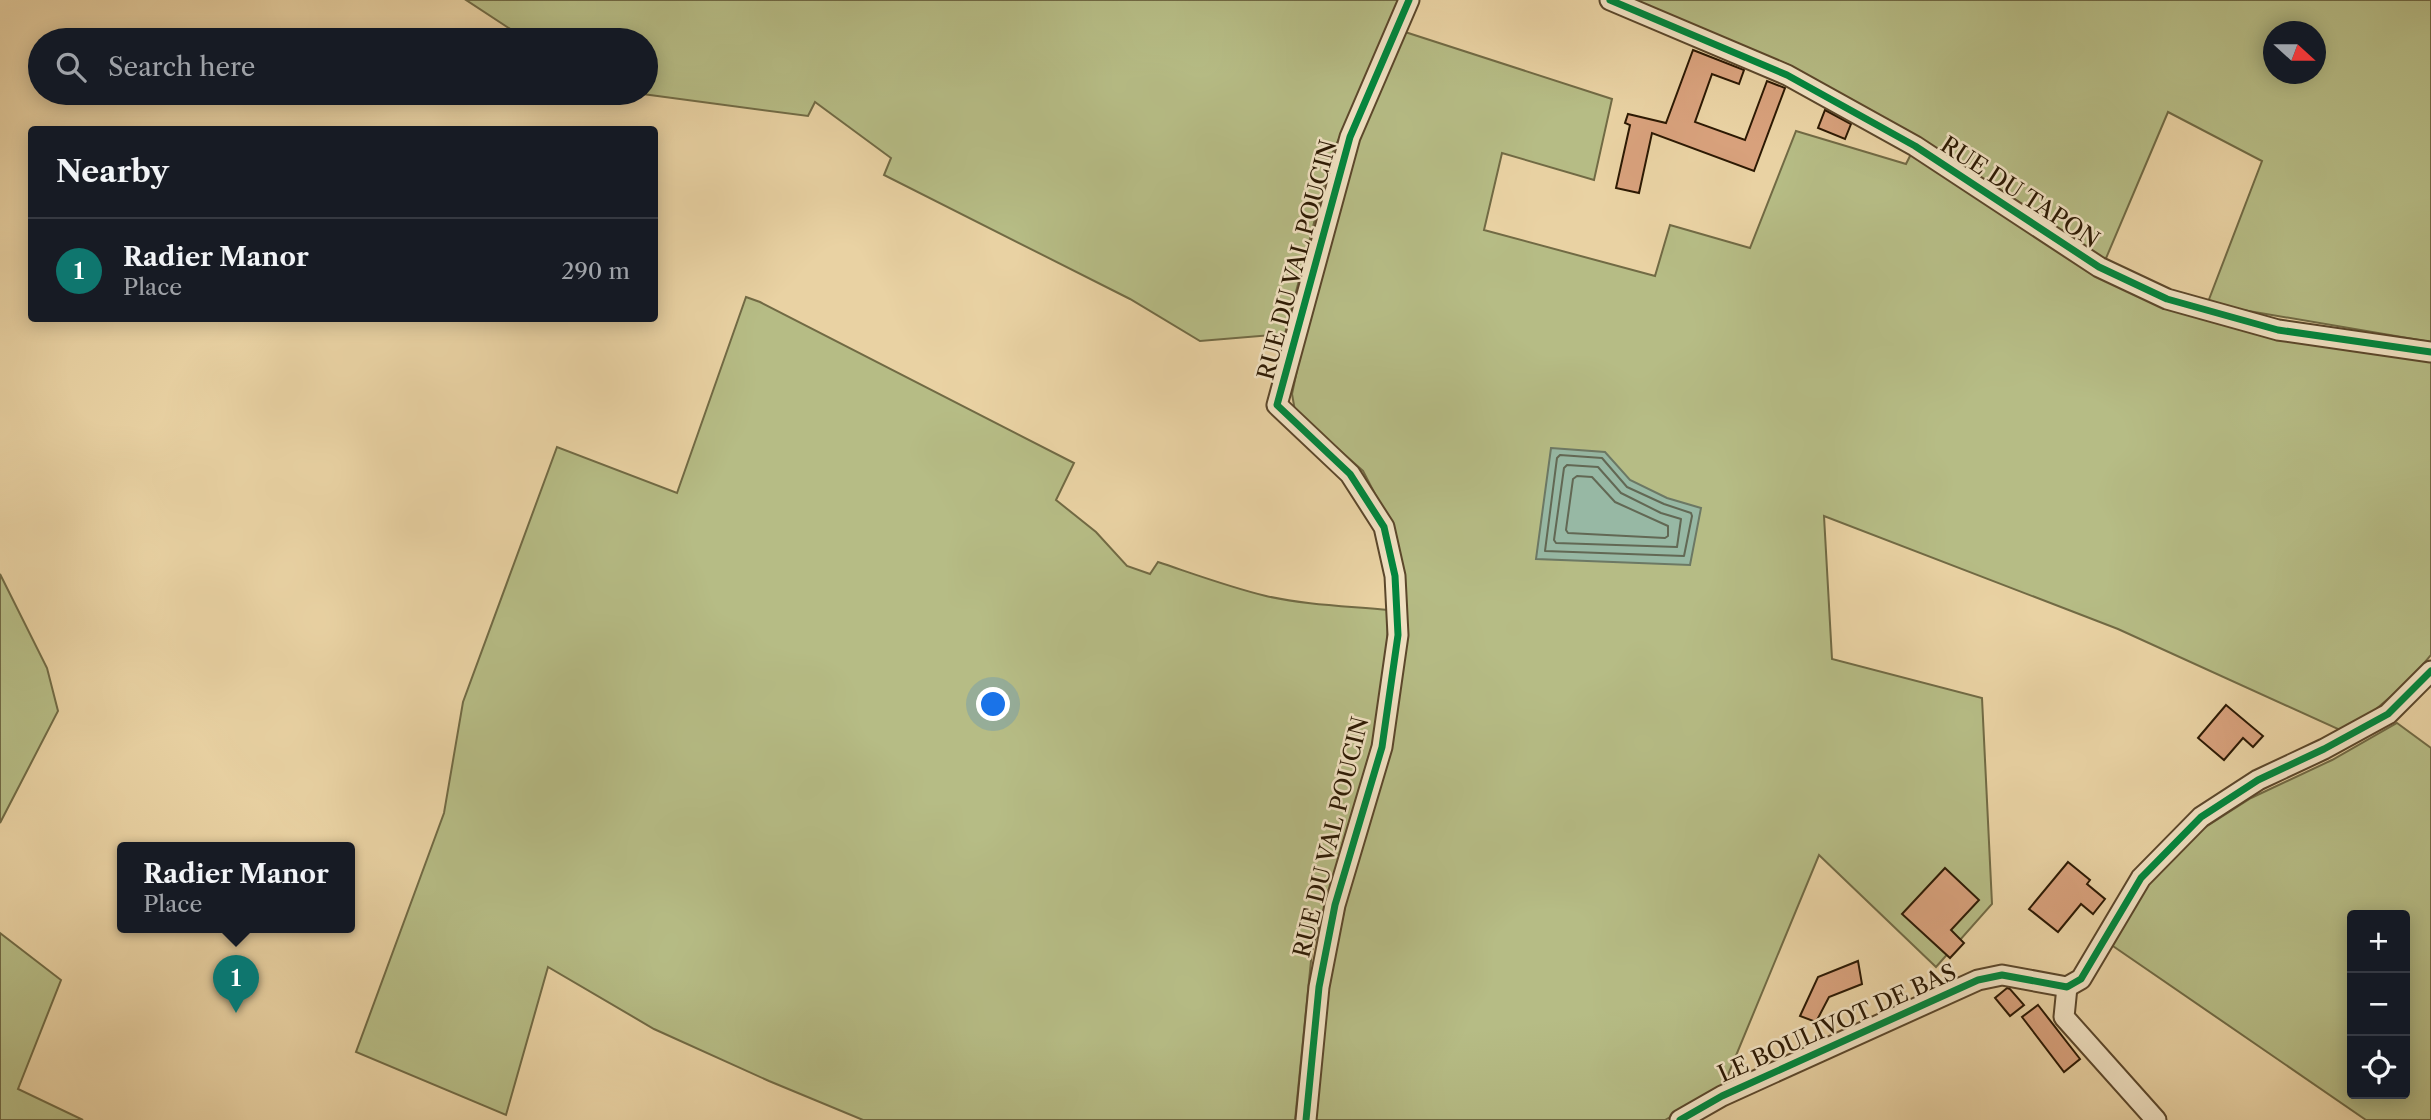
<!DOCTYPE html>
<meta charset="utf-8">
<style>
:root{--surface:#171b24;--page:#242831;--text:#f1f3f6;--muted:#9ea1a6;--line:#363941;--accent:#0f766e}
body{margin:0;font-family:"Libre Caslon Text",serif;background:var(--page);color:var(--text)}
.controls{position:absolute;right:21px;bottom:21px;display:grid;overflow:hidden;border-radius:7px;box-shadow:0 4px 18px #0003}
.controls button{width:63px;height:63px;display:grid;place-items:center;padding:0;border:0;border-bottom:2px solid var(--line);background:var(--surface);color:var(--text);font:35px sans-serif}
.compass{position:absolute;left:2263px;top:21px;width:63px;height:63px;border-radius:50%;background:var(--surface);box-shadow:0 4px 18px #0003;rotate:111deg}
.you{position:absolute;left:994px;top:705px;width:24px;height:24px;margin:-18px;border:5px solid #fff;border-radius:50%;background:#1a73e8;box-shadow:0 0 0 10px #1a73e833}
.badge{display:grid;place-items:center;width:46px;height:46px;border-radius:50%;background:var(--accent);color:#fff;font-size:23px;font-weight:700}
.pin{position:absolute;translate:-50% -58px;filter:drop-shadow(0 2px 4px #0008)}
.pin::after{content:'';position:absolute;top:37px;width:24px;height:21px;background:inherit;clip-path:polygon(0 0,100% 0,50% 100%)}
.popup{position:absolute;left:117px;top:842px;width:238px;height:91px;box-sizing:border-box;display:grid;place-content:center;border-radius:7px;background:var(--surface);filter:drop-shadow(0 2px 5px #0005);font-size:23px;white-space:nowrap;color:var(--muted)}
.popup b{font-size:26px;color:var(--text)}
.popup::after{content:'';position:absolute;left:50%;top:100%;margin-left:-14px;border:14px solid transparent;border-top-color:var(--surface)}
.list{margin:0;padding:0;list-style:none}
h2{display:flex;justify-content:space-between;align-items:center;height:91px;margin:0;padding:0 28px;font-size:30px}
h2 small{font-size:23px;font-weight:400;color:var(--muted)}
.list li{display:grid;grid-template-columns:46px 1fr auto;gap:21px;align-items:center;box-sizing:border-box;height:105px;padding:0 28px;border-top:2px solid var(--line)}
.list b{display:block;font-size:26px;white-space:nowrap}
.list p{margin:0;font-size:23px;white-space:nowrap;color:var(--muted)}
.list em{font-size:23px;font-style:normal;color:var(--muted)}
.icon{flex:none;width:38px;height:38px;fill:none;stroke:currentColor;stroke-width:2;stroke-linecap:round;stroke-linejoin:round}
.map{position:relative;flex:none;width:2431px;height:1120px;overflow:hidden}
.search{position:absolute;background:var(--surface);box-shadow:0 4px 18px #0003;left:28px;top:28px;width:630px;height:77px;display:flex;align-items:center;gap:18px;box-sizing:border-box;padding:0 24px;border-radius:38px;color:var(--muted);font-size:26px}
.panel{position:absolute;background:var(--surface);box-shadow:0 4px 18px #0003;left:28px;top:126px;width:630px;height:196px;border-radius:7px}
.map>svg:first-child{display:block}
</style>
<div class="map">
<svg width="2431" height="1120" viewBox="0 0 2431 1120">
<rect width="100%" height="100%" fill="#e9d2a3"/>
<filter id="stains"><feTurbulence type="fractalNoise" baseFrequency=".00286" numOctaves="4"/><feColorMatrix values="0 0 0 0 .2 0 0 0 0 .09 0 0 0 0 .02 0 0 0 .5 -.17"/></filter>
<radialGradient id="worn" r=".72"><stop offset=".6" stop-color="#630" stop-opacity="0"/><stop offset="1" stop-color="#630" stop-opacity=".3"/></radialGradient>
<g fill="#b6bc85" stroke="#716a44" stroke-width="2" fill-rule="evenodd">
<path d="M466,0H1401L1332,154L1285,334L1200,341L1130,299L884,175L891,158L815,102L808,116L635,93H646V40H527Z"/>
<path d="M1624,0H2431V342L2231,308L2208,302L2262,161L2168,112L2104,263L1917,142L1789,65ZM2274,32H2316V74H2274Z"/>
<path d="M1402,31L1612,99L1594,180L1502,153L1484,230L1655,276L1670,225L1750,248L1796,131L1906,164L1912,152L2114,284L2431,361V655L2408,682L2375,710L2340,730L2118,629L1824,516L1832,659L1982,698L1992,904L1936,967L1819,855L1723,1087L1665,1120H1311L1329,980L1350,884L1394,731L1388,519L1363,471L1295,411L1292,394L1304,337L1365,118Z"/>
<path d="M746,297L760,302L1074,463L1056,500L1096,532L1127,566L1150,574L1158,562C1194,574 1229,587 1266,596C1306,605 1348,606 1389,610L1385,672L1374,739L1312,951L1295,1120H863L769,1081L654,1029L548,967L506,1115L356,1052L444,813L463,702L557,447L677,493Z"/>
<path d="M0,574L47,668L58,711L0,823Z"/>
<path d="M2397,723L2431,748V1120H2366L2110,944L2145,888L2201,830L2251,798L2332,760ZM2352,915H2405V1094H2352Z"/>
<path d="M0,933L61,980L18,1089L83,1120H0Z"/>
</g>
<path fill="#97b8a4" stroke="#6c7864" stroke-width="2" d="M1551,448L1605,452L1630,480L1667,498L1701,508L1690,565L1536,559Z"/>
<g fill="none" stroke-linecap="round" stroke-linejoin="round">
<g stroke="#626854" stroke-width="2">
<path d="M1560,455L1602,458L1627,487L1664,504L1691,513L1692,516L1684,556L1545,551L1557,458Z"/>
<path d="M1567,465L1598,467L1621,493L1661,513L1681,519L1677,547L1556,543L1554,540L1564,468Z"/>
<path d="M1577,476L1592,477L1615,502L1668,526V536L1665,538L1568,533L1566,530L1573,479Z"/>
</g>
</g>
<g fill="#d8a17c" stroke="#2c1903" stroke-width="2">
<path d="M1693,50L1744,70L1739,84L1712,74L1695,122L1745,140L1767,81L1785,88L1754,171L1652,133L1639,193L1616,188L1630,125L1625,123L1628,114L1666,123Z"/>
<path d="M1825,110L1851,124L1845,139L1818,128Z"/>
<path d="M2226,705L2263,736L2253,747L2243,738L2224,760L2198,738Z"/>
<path d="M2068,862L2090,880L2087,884L2105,899L2093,914L2081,904L2058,932L2029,909Z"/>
<path d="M1945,868L1979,900L1951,930L1964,943L1950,958L1902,914Z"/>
<path d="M1858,961L1862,984L1829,997L1816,1022L1800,1016L1818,977Z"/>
<path d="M2007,988L2010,989L2024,1005L2010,1016L1995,998Z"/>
<path d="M2038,1005L2080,1059L2064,1072L2022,1017Z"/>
</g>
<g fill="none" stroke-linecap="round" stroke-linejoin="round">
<g stroke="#5b472b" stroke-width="23">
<g id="street">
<path d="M1610,0L1787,75L1915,146L2099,267L2167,299L2278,330L2431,352"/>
<path d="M2067,987L2064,1017L2156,1120"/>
<path d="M1306,1120L1319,987L1335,905L1382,747L1398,635L1395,576L1384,527L1350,474L1277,405L1350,137L1409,0"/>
<path d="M1680,1120L1722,1096L1978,980L2002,975L2067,987L2081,979L2141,878L2201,817L2258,780L2324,749L2388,714L2431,671"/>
</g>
</g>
<use href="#street" stroke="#f1e2c3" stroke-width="19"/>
<g stroke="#f1e2c3" stroke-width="11">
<g id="cycleway">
<path d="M1610,0L1787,75L1915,146L2099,267L2167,299L2278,330L2431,352"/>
<path d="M1306,1120L1319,987L1335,905L1382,747L1398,635L1395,576L1384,527L1350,474L1277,405L1350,137L1409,0"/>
<path d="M1680,1120L1722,1096L1978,980L2002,975L2067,987L2081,979L2141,878L2201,817L2258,780L2324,749L2388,714L2431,671"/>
</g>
</g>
<use href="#cycleway" stroke="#00873e" stroke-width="7"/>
</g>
<g text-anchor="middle" stroke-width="5" stroke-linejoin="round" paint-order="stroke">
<g font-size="23" fill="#2c1903" stroke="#f1e2c3">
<text transform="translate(2020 192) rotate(33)" y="8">RUE DU TAPON</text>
<text transform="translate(1297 260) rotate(-75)" y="8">RUE DU VAL POUCIN</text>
<text transform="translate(1331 837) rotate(-76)" y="8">RUE DU VAL POUCIN</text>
<text transform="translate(1837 1023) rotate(-24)" y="8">LE BOULIVOT DE BAS</text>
</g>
</g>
<rect width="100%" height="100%" filter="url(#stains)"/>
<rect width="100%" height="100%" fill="url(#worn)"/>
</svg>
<div class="controls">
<button>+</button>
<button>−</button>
<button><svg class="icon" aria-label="locate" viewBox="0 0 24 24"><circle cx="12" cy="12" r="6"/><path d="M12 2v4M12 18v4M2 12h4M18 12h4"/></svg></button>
</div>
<svg class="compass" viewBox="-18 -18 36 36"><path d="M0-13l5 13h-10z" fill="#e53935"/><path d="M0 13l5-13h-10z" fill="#9ea1a6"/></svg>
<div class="you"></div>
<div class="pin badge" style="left:236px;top:1013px">1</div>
<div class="popup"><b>Radier Manor</b>Place</div>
<div class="search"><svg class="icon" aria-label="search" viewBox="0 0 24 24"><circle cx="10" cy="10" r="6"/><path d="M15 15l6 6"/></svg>Search here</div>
<section class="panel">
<h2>Nearby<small></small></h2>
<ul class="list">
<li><span class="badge">1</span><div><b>Radier Manor</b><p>Place</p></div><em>290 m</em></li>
</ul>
</section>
</div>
